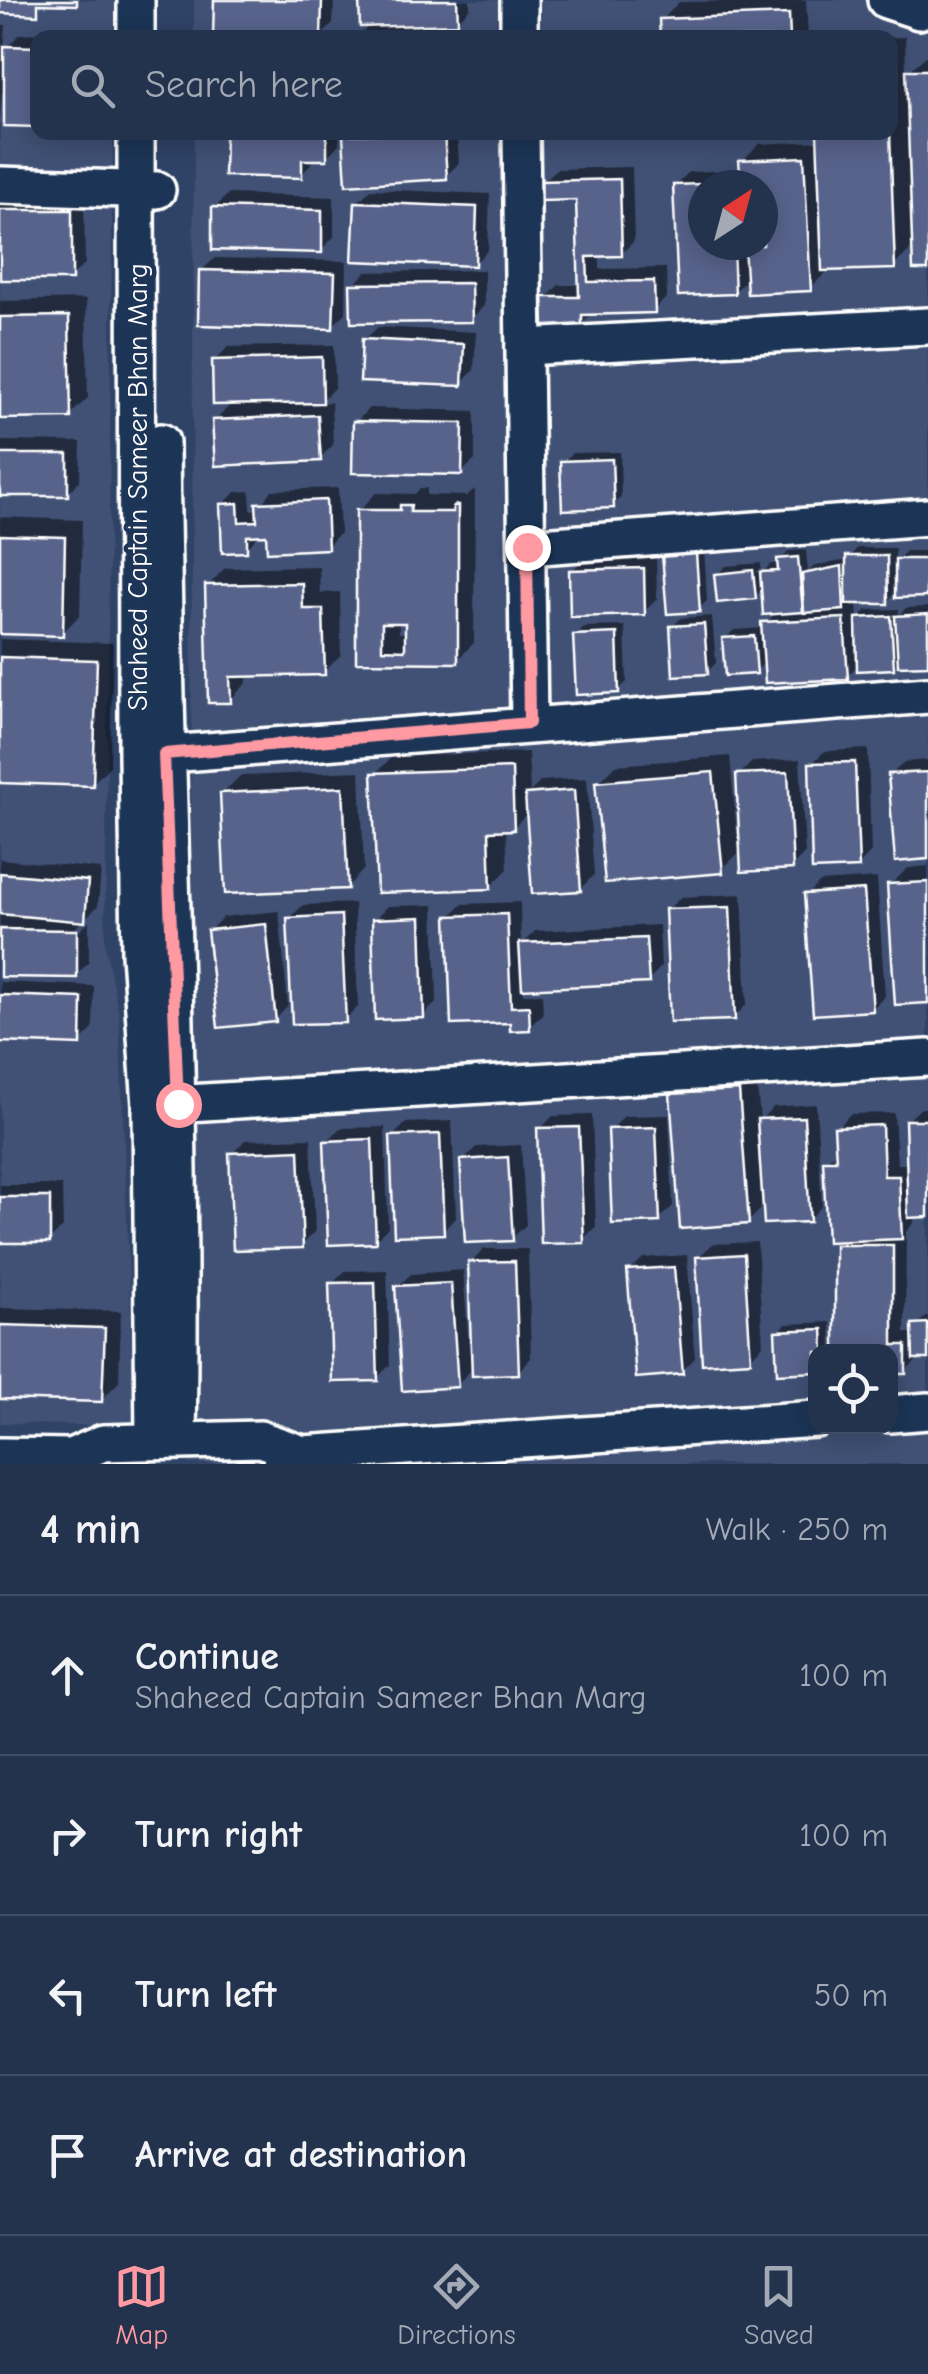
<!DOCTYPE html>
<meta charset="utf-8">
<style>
:root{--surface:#23324d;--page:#2b3a54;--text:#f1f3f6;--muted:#a3aab6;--line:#404d65;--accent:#ff9aa2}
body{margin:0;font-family:"Comic Neue",sans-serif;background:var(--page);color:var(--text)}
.controls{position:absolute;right:30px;bottom:30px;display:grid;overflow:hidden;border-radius:20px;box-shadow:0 5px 25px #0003}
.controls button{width:90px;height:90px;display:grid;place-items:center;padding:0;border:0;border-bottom:2px solid var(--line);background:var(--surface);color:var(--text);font:50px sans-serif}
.compass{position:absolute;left:688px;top:170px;width:90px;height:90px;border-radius:50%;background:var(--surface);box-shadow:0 5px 25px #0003;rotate:36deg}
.stop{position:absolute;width:30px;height:30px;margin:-22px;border:8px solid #ff9aa2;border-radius:50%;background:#fff}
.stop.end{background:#ff9aa2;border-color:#fff;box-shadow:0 2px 10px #0008}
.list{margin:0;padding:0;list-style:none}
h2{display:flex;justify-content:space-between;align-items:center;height:130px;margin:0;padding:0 40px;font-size:42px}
h2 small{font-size:32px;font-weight:400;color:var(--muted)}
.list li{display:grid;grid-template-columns:65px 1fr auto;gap:30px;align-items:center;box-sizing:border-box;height:160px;padding:0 40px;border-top:2px solid var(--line)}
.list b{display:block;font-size:38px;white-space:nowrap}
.list p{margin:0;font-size:32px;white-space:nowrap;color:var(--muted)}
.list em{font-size:32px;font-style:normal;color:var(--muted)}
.icon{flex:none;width:55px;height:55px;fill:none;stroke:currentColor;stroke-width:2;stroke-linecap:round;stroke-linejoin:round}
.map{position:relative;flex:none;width:928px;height:1464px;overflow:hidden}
.search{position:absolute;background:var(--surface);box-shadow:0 5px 25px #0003;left:30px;right:30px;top:30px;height:110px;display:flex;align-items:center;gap:25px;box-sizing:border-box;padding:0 35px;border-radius:20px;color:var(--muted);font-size:38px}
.sheet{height:770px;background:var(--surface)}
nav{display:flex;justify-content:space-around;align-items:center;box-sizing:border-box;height:140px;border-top:2px solid var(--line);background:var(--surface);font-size:28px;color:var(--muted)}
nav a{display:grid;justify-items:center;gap:5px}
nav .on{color:var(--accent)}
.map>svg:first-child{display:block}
</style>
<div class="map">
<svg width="928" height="1464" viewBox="0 0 928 1464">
<rect width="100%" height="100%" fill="#2f4367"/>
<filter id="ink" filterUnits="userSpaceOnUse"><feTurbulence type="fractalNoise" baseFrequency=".01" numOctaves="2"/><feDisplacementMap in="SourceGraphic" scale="20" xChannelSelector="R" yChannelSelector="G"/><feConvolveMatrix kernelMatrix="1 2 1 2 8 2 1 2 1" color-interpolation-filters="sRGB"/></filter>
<g filter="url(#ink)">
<g fill="#405175" fill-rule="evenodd">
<path d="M0,0H115L114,37L38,38V132L113,133L105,946L119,1015L135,1427L0,1423Z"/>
<path d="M194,0H928V1464H188L194,133L890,132V38L194,37ZM703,185H763V245H703ZM816,1352H890V1426H816Z"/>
</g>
<g fill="#0007" fill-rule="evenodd">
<path d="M216,0H334L333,24L320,37Z"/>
<path d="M362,0H470V8L457,22L425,23V27L472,28V38H357L370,25Z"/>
<path d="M806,0L808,38H662V20L679,2Z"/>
<path d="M0,25H6L4,50L20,34L95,30V38H38V124L6,93H2L0,120Z"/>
<path d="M905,37L906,74L928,54V267L915,245L894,266L828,271L810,288L748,278L734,292L680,294L675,186L689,172L742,170V161L759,144L820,141V132H890V38H868ZM703,185H763V245H703Z"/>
<path d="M227,132H340L339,144L326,158H315L301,176Z"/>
<path d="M349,132H457L459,163L446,176L346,136Z"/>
<path d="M632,167L634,241L621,254H600V269L666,268L667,297L654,310L594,312L581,325L546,298L559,285H581L578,197L543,182L556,169Z"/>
<path d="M371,189L490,194L488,250L474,264L357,203Z"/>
<path d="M228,194L334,197V237L321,250L215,208Z"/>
<path d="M0,198H84L85,264L71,277L0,278Z"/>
<path d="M215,258L347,261L346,313L332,326L201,271Z"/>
<path d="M484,270V306L471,319L353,285L366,272Z"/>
<path d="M86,299L88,398L70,415L0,416V301Z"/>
<path d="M378,327L476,332L474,370L461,384L364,340Z"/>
<path d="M334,345L335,387L319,403L331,402L333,445L320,458L215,421L233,402L214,361L228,347Z"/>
<path d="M369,408L475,411V460L461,473L356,422Z"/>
<path d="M0,441L81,442L80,480L67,494L0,493Z"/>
<path d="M620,452L621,497L612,506L563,462L572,453Z"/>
<path d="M338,488L340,533L327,546L269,533H260L246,550L222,505L236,492L250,491L251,510L259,509L272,490Z"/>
<path d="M420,488H427V495L466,496L475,489L474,643L457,660L358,659L359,511L376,493L415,494ZM399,620L407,621V633H399Z"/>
<path d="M0,517L82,520L80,615L62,633L0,631Z"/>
<path d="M704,545L707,601L698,609L665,556L674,547Z"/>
<path d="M857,548H895V562L906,551H928L925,595L898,590L887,602L857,601L858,619L867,610L899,609V615L906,608L928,607V662L900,659L893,667L860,663L847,676L766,661L755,672L725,639L734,630L764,628L775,612L763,589L755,597L717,575L726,566L761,563L762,573L771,564H780L788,551L806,550L808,572L814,566L848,560Z"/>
<path d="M656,556L657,599L644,612L572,571L585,557Z"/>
<path d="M319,566L320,593L340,592L341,655L323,673L247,675V683L230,700L208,586L225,568Z"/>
<path d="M712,616L716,663L707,672L672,627L681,618Z"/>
<path d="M625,626L627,682L618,690L575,636L584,627Z"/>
<path d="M0,639L113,643L110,766L92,784L0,781Z"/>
<path d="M868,749L871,852L858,866L811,764L825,751Z"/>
<path d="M528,752L530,792L541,781L587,778L594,875L580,889L528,812L513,828H506L508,869L490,887L375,774L393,756Z"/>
<path d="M730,756L737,835L742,834L739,775L752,762L800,759L805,853L792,867L743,849L721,870L598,783L616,765Z"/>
<path d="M928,760V857L891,775L904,762Z"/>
<path d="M360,771L364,869L347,887L223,793L240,776Z"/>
<path d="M0,859L101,869L98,906L66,937L70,941L89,921V962L76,975L0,974V916L7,912H0Z"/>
<path d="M928,866V1000L890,885L908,868Z"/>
<path d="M877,878L885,996L872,1009L807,895L820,882Z"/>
<path d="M742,894L747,1004L734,1018L667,910L681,897Z"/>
<path d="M520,902L521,945L535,931L659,925L661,967L648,981L523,986V994H542L543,1014L529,1027L512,1020L449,917L463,904Z"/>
<path d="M354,903L358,1007L345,1020L290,918L303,905Z"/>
<path d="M434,905L437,1002L423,1016L374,920L388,906Z"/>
<path d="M279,911L288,1006L275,1020L210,930L223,917Z"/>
<path d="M0,982L94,986L93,1029L80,1042L0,1039Z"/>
<path d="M756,1073L760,1120L773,1107L816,1104L822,1206L809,1219L765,1205L748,1222L672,1095L690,1077Z"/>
<path d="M921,1108H928V1215H914V1223L906,1232L905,1333H915V1325L928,1316V1356L920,1357L905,1371L838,1246L845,1239L826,1161L838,1149L837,1128L850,1114L894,1113L897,1164H909L907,1121Z"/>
<path d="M592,1115L596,1227L582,1240L540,1129L553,1116Z"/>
<path d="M669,1115L673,1206L659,1219L611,1130L624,1116Z"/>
<path d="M452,1121L456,1218L442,1231L393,1136L406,1123Z"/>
<path d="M385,1127L388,1227L375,1241L327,1142L340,1128Z"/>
<path d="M311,1138L315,1232L302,1245L232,1154L245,1140Z"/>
<path d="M521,1145L526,1225L512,1238L463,1161L476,1147Z"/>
<path d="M0,1185H62L63,1227L49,1240L0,1241Z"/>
<path d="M757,1242L763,1345L750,1358L698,1258L712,1244Z"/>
<path d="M484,1249H528L531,1358L518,1372L474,1367L457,1385L397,1287L411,1274L463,1270L470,1360H474L471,1263Z"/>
<path d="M687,1255L695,1358L681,1372L630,1271L643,1258Z"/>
<path d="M387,1270L390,1365L377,1378L332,1284L345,1271Z"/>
<path d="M0,1308L121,1311L119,1382L101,1400L0,1397Z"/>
<path d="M831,1322L832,1352H816L778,1332L786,1324Z"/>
</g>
<g fill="#59648c" stroke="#fff" stroke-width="2.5" fill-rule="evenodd">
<path d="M0,0H77V5L38,4V15L0,13Z"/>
<path d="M214,0H322L321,38L213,36Z"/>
<path d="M359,0H457L458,24L360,27Z"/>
<path d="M789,14L790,38H660L659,19Z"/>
<path d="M4,46L38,47V127L4,126Z"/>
<path d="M906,70H928V270H913Z"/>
<path d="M225,132H327V160H302V178L224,176Z"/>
<path d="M444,132L447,179L346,185L343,135Z"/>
<path d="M664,132H795V133L665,138Z"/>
<path d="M817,132H890L895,269L822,271Z"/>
<path d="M804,157L811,291L747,294L744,245H763V185H741L739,160Z"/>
<path d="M620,179L622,256L587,257L588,282L654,281L655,313L582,315V327L544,328L543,297H579L576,200L541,201L540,181Z"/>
<path d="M730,183L703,185V245H733L735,294L678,296L673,185Z"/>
<path d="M355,202L477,207L475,266L352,261Z"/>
<path d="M212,207L322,210V253L212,250Z"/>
<rect x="0" y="210" width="72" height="70"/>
<path d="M199,270L335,273L333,329L198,325Z"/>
<path d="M471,283L472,322L351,323L350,284Z"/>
<path d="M69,316L71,418L0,419V317Z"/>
<path d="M362,339L464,344L462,386L360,382Z"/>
<path d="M322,357L323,403L213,405L212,360Z"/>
<path d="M318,415L321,461L215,466L212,420Z"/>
<path d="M353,421L463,423L462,475L352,473Z"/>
<rect x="0" y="454" width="68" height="42"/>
<path d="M612,459L614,508L562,510L560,461Z"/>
<path d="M326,500L328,549L267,552L266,535L247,536V552L222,553L220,504L238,503L239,522L257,521L256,503Z"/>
<path d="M400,505H411L410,512H453V506L458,505V663L356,662V510H400ZM382,623H405V650L382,649Z"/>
<path d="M0,535L65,537L63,636L0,634Z"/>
<path d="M696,553L700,612L667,614L662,555Z"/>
<path d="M846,556H887L888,604H846Z"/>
<path d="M798,557L803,612L763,615L760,572L778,571L777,559Z"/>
<path d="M895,559H926V597L895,598Z"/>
<path d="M842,566L844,610L804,613L802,574Z"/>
<path d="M644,568L645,615L570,617L569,570Z"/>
<path d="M753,570L756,599L717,603L714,574Z"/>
<path d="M302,583L303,609H323L325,675L230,677L231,703H208L205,585Z"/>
<path d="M928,614V665L898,666L895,616Z"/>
<path d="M891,616L894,669L857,671L856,618Z"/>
<path d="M844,618L848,679L765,683L761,622Z"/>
<path d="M704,624L708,674L673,676L670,626Z"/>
<path d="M617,633L619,693L576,695L573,635Z"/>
<path d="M754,636L757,674L725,676L722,638Z"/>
<path d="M0,657L97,660L93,786L0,783Z"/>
<path d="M855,762L859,868L812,870L809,763Z"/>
<path d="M512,768L514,830L489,831L491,889L377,893L372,773Z"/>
<path d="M713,772L723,873L605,883L595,782Z"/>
<path d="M788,772L793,869L741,872L736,774Z"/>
<path d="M928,772V859L895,862L888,774Z"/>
<path d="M343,787L348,889L225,894L220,793Z"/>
<path d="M574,790L581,891L532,894L525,794Z"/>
<path d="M0,873L88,881L85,922L0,914Z"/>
<path d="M928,882V1003L895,1005L887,884Z"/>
<path d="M864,890L873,1011L813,1015L804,894Z"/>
<path d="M730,907L735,1020L670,1022L665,909Z"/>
<path d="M507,914L511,1007L529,1006L530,1030L510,1031V1023L451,1025L447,916Z"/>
<path d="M341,915L346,1023L292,1024L287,918Z"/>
<path d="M421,917L424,1018L375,1020L372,919Z"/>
<path d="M266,924L276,1022L218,1028L207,930Z"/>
<path d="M0,929L77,930V978L0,977Z"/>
<path d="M646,938L649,983L522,989L519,943Z"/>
<path d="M0,995L82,998L81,1045L0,1042Z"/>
<path d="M739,1090L749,1224L680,1229L670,1094Z"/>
<path d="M804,1117L810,1222L764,1224L757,1119Z"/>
<path d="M905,1120H928V1217L908,1218Z"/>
<path d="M882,1125L884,1176H899L902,1239L827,1242L823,1160H836L834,1127Z"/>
<path d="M579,1127L584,1243L541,1244L537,1128Z"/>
<path d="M656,1127L660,1222L612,1224L608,1129Z"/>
<path d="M440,1134L444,1234L394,1236L390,1136Z"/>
<path d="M372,1139L376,1243L328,1245L324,1141Z"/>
<path d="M299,1150L303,1248L233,1250L229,1153Z"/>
<path d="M508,1157L513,1241L465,1243L460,1160Z"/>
<rect x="0" y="1197" width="50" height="46"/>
<path d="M835,1245H893V1345H906V1374H890V1352H835Z"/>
<path d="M744,1254L751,1361L702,1364L696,1257Z"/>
<path d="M515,1261L519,1374L472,1376L468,1262Z"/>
<path d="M674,1267L683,1374L636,1378L627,1270Z"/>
<path d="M375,1282L378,1381L332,1382L329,1283Z"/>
<path d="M451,1283L458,1387L402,1391L395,1286Z"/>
<path d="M928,1323V1359H913L912,1324Z"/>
<path d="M0,1325L105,1328L102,1402L0,1399Z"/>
<path d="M823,1329L824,1352H816V1372L777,1374L775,1331Z"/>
</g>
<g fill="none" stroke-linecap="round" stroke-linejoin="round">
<g stroke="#fff" stroke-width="42">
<g id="minor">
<path d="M519,0V38"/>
<path d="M886,0L919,11"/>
<path d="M136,38V0"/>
<path d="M136,132L137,756L140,954L151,1105L154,1441"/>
<path d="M521,132L529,723"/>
<path d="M0,185L157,190"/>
<path d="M524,347L928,326"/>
<path d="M161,442C164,775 184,1107 178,1440"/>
<path d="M527,547L928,517"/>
<path d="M143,756L928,695"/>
<path d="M155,1105L928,1058"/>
<path d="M890,1414L928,1411"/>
<path d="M0,1456L71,1457L103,1443L260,1439L303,1454"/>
<path d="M281,1464L303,1454L816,1419"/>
</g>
</g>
<use href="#minor" stroke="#1d3557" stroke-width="35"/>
</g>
</g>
<g fill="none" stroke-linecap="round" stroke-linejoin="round" filter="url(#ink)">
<path stroke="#ff9aa2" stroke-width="12" d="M178,1104L164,754L529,723L527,547"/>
</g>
<g text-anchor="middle" stroke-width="9" stroke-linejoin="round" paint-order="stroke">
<g font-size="28" fill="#fff" stroke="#1d3557">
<text transform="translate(137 487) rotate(-90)" y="10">Shaheed Captain Sameer Bhan Marg</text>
</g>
</g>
</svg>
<div class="controls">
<button><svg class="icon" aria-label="locate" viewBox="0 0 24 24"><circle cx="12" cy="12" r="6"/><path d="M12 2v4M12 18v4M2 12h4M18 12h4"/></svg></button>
</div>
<svg class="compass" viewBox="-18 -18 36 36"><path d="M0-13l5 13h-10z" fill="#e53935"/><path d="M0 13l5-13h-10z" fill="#a3aab6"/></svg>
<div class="stop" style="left:178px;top:1104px"></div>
<div class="stop end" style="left:527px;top:547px"></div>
<div class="search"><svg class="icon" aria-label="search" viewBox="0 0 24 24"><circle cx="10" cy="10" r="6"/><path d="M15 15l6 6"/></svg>Search here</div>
</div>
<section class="sheet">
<h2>4 min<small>Walk · 250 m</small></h2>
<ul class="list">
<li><svg class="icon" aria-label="ahead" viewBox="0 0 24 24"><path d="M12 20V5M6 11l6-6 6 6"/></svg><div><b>Continue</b><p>Shaheed Captain Sameer Bhan Marg</p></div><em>100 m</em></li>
<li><svg class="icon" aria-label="right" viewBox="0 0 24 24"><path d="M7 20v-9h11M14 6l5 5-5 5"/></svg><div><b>Turn right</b></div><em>100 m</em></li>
<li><svg class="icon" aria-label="left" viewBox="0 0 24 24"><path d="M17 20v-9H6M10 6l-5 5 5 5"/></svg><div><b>Turn left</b></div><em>50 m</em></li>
<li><svg class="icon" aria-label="arrive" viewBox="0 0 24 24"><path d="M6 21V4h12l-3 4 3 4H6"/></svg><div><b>Arrive at destination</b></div></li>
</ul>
</section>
<nav>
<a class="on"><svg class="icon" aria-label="map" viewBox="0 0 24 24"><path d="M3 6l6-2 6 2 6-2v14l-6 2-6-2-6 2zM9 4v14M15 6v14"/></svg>Map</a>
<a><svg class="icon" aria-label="directions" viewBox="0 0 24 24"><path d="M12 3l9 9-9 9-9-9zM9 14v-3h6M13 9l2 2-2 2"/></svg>Directions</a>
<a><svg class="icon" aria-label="saved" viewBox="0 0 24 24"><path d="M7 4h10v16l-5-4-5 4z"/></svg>Saved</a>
</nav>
